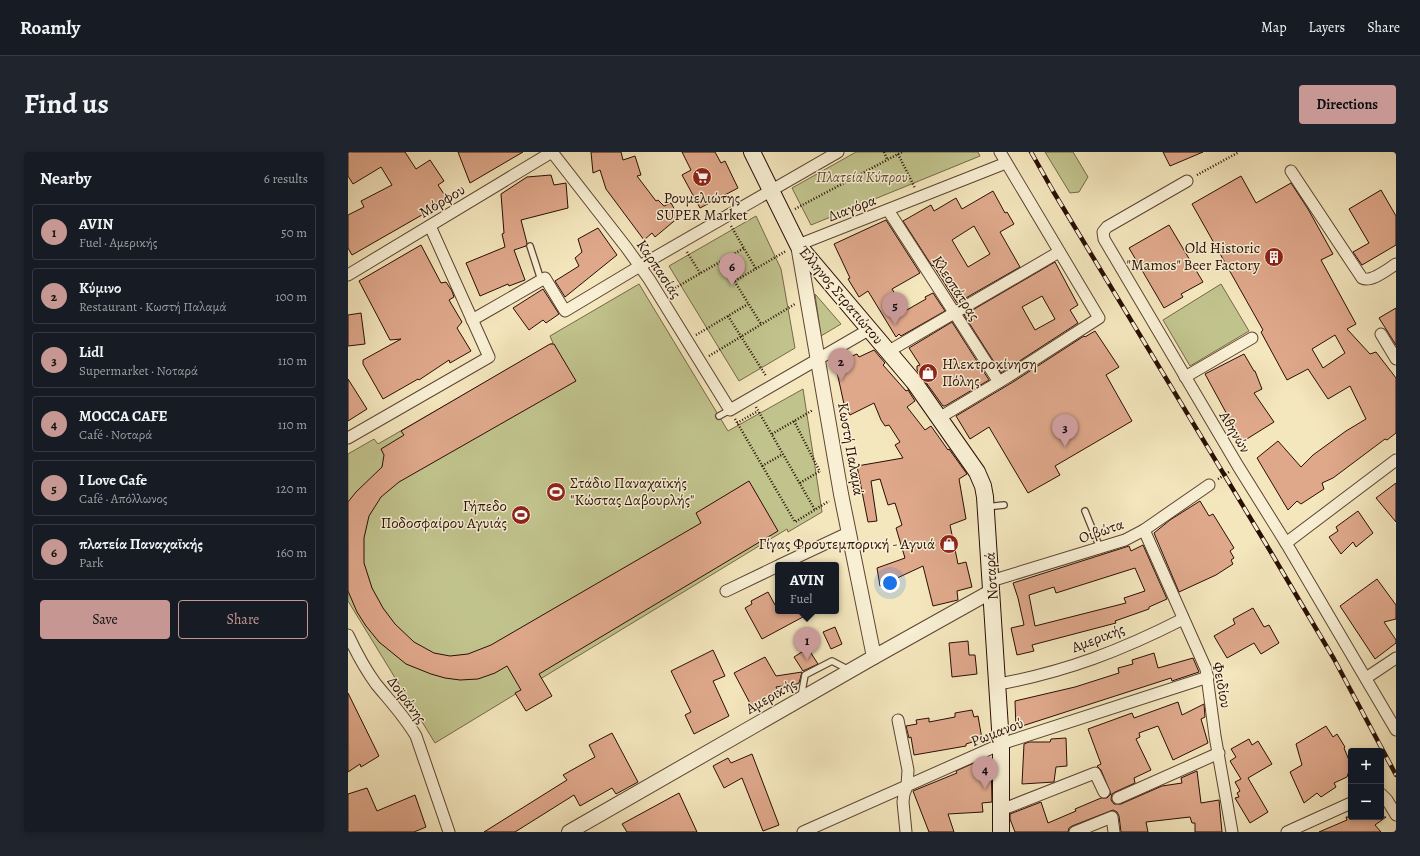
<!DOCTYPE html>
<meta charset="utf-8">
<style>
:root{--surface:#171b24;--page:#20242c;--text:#f1f3f6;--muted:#9ea1a6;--line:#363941;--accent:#c59692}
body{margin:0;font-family:Alegreya,serif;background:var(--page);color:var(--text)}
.controls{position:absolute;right:12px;bottom:12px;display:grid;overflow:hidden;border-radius:4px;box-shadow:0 2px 6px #0003}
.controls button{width:36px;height:36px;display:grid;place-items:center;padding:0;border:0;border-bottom:1px solid var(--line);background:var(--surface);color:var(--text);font:20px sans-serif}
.you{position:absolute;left:542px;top:431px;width:14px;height:14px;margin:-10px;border:3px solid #fff;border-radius:50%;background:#1a73e8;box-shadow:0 0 0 6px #1a73e833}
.badge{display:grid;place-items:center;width:26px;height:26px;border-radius:50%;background:var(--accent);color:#111;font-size:13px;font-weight:700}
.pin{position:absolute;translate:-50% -33px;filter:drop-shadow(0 1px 2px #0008)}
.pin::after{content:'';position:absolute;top:21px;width:14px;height:12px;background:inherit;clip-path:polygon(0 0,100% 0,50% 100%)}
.popup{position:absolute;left:427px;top:410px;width:64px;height:52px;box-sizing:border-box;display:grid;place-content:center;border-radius:4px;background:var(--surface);filter:drop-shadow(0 1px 3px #0005);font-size:13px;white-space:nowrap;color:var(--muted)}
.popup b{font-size:15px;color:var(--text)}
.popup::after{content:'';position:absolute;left:50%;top:100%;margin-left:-8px;border:8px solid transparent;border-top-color:var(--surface)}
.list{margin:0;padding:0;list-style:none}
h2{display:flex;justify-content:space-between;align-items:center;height:52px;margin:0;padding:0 16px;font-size:17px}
h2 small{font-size:13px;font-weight:400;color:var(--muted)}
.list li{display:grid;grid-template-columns:26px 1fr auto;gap:12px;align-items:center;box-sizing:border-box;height:56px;margin:0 8px 8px;padding:0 8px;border:1px solid var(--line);border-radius:4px}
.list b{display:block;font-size:15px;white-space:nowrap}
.list p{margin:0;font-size:13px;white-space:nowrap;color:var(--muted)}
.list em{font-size:13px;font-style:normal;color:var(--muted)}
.actions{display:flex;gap:8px;padding:12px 16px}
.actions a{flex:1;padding:9px 0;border:1px solid var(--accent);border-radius:4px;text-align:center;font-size:14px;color:var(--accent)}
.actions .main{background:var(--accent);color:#111}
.map{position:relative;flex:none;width:1048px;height:680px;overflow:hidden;border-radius:4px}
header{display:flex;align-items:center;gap:24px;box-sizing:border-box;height:56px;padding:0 20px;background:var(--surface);border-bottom:1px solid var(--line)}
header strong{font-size:19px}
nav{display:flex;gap:22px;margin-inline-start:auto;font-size:14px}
.intro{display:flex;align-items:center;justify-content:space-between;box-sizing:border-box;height:96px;padding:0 24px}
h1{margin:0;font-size:28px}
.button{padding:10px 18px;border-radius:4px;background:var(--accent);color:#111;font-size:14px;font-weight:700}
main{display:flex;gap:24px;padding:0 24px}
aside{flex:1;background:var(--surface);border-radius:4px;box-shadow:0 2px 6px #0003}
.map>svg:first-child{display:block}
</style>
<header>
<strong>Roamly</strong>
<nav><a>Map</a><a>Layers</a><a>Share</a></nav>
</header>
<div class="intro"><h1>Find us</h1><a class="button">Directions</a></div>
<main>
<aside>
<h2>Nearby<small>6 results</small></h2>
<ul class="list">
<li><span class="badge">1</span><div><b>AVIN</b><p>Fuel · Αμερικής</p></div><em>50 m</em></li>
<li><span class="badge">2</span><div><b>Κύμινο</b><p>Restaurant · Κωστή Παλαμά</p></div><em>100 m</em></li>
<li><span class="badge">3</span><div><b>Lidl</b><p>Supermarket · Νοταρά</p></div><em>110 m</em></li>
<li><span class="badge">4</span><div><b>MOCCA CAFE</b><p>Café · Νοταρά</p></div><em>110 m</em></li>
<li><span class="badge">5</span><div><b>I Love Cafe</b><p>Café · Απόλλωνος</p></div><em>120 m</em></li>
<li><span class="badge">6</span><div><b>πλατεία Παναχαϊκής</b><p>Park</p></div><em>160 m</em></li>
</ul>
<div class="actions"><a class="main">Save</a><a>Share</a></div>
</aside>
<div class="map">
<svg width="1048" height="680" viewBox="0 0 1048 680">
<rect width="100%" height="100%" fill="#f4e6bd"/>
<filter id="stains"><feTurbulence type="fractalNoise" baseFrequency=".005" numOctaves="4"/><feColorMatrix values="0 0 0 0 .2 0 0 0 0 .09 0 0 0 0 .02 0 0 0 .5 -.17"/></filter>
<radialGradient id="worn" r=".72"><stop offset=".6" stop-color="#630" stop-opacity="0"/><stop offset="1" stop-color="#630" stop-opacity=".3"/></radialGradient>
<g fill="#c1c38d" stroke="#766848">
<path d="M508,0H630L632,4L463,73L444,36Z"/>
<path d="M697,0H725L740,25L731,40L722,41Z"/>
<path d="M408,64L433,117L447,196L391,229L321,114Z"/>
<path d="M291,132L380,279L455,237L474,360L440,380L439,377L87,591L0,449V302L26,287L30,292L205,191L202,184Z"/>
<path d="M873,132L901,179L842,214L815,168Z"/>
<path d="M467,142L493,172L473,184Z"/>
</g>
<g fill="#dfa88b" stroke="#2a0e04" fill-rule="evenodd">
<path d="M0,0H57L68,17L82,8L96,29L90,33L100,48L4,103L0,96V63L16,55L13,49L44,33L33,15L5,32L0,24Z"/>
<path d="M110,0H175L122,31Z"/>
<path d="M243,0H273L275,8L287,4L293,23L289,24L308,49L310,48L316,54L323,51L331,65L307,85L304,81L296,88L258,37L252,18L245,21Z"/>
<path d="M334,0H367L373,11L377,9L390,36L352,56L334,23L343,18Z"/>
<path d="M815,0H855L822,14Z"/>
<path d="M203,23L206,33L218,31L220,56L173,68L179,91L178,94L166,98L177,128L161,134L160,132L132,144L118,111L157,95L154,82L156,81L153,42L179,25Z"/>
<path d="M893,24L908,51L943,31L960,57L985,102L973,108L1008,172L999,177L1022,202L1028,200L1048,226V281L1039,288L1037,287L985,326L974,331L976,337L953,352L949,349L940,358L909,306L930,289L953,315L965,303L998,279L1018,267L1002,234L980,247L960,217L939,228L913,180L915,178L844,52ZM987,183L997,201L975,216L964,197Z"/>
<path d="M1033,38L1048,64V93L1014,113L1005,100L1021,91L1001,57Z"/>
<path d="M645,39L657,61L659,60L666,72L652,80L672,115L609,151L585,113L584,114L555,69L583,53L586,59L608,46L614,57ZM626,74L642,102L620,115L604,88Z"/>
<path d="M538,68L572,121L544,137L557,159L578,147L577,145L585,141L597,159L553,184L551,182L548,185L520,139L511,145L500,127L502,126L486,92Z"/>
<path d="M821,73L855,130L833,142L835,145L816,156L781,96Z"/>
<path d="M250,76L269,103L217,145L207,129L231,114L227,106L234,100L230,87Z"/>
<path d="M73,93L93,131L98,130L104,139L106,145L101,148L114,170L109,176L123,199L102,211L101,208L71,228L70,227L35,247L15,212V208L53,187L42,188L11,129Z"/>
<path d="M707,110L730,153L722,158L730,171L653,221L616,163ZM694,144L707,167L687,178L674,155Z"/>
<path d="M195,137L211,162L198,171L195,168L181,178L165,156Z"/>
<path d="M1048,156V193L1031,166Z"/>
<path d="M13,161L17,192L0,194V163Z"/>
<path d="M604,170L641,228L597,254H595L569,218V214L572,213L561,196Z"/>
<path d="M747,179L771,215L758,223L784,269L707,314L712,323L680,341L641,275L622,287L608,264L665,230L736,184L737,185Z"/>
<path d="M202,192H206L228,229L51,330L33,345L21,364L16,386V411L24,436L35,456L47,472L66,490L86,501L102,504L120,502L143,493L353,371L348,361L401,329L430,379L191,522L204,544L178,559L167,541L173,538L159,514L147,521L130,527L112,528L97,526L83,522L58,512L31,490L18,474L9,460L0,439V350L8,340L34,315L36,303L33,297L56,283L53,279Z"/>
<path d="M526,198L537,211L535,213L558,239L560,238L567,249L559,255L577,278L583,274L600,298L601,297L619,322L611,327L618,367L602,373L610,412L618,410L624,435L609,439L610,448L585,454L575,414L532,434L529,416L557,406L548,376L554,373L547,351L540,353L532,327L523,329L529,369L520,370L509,314L555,306L547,293L552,290L541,273L537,274L533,268L526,251L502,263L496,252L487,211L509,202L511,205Z"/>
<path d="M896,202L906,219H907L914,237L906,241L926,270L894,290L857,222Z"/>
<path d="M0,227L19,257L0,269Z"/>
<path d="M1048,331V370L1028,346Z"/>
<path d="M852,349L861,364L865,362L886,396L882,399L886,406L883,408L885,412L868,423L831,440L806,381L822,368Z"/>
<path d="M1010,359L1025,381L1008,395L1005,390L993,402L981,385L990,379L988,375Z"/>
<path d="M795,393L819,447L801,455V457L767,469L768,471L684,493L686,499L669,503L663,476L676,473L670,446L665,431L781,394L783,399ZM787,416L797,439L776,446L778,451L687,474L681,443L706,435L708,441Z"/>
<path d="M1029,427L1048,453V467L1036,470L1048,488V491L1027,507L992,454Z"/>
<path d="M420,440L427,453L430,451V459H466L414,487L397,456L404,452L403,449Z"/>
<path d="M905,456L916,475L921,473L931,491L913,502L906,491L879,506L866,484L887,472L885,467Z"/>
<path d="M487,475L494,492L483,497L475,480Z"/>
<path d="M620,489L621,503H627L629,522L604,525L601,491Z"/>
<path d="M365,498L377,524L365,529L381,564L346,582L337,563L343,560L323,519Z"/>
<path d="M457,498H461L470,512L455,519L446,505Z"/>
<path d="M806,501L810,516L845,506L851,520L824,529L823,526L668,576L667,549L727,535L771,521L770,516L785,512L784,508Z"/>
<path d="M417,505L428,524L454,520L451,531L449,532L428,535L431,541L404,555L386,521Z"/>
<path d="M0,541L31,604L13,615L12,612L0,620Z"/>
<path d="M830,550L834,563L856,552L857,565L853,567L860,591L825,608L810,574L791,581L792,585L788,587L803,618L786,626L787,631L767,640L764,642L763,648L766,652H773L814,634L834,631L833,626L849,619L853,651L871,648L874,680H847V671H844L842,665L798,670L800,680H773L771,664L769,660L765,658L724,674L721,676L720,680H667L662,667V662L693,650L700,671L728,659L727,657L753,646H759L763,642L753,618L749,614L753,612L740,577L784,561L786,566Z"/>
<path d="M624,558L626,565L630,564L634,587L618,592V594L566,603L563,585L561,586L558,574L569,572L568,568L581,566V570L607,565V561Z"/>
<path d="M978,574L985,585L989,582L997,595L996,596L1003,613L999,625L986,631L988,635L973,645L969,641L956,651L942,620L954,613L948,592Z"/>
<path d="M264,581L290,630L268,642L264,636L232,654L226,643L167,680H136L219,628L215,623L247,605L241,593Z"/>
<path d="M718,586L719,614L708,615L706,630L674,632L676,592L681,590H702L703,587Z"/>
<path d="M901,587L904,593L910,589L924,612L900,626L920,660L902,671L887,646L891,645L889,641L892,639L887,630L893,627L882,609L888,605L883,597Z"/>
<path d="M404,602L431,673L415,679L394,626L376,636L365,614L380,606L383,611Z"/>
<path d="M635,607H643L644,650L634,651L635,660L600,662L606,680H581L565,639L609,621L608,619Z"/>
<path d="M19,636L29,659L67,643L78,675L66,680H0V642Z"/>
<path d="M331,641L349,680H279L274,672Z"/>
<path d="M998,665H1038L1027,673L1033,680H971L999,668Z"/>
</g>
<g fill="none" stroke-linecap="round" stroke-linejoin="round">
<g stroke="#5c4432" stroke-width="8">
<g id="service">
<path d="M182,94L193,128"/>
<path d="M371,264L382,258"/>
<path d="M638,355L656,353"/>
<path d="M737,359L752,396"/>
<path d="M453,545L457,523L484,509L501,518"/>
</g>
</g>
<g stroke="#5c4432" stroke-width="13">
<g id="minor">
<path d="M943,19L1014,126C1023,131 1040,117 1048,112"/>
<path d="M839,29L759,75L755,80L756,87L890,314L938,391L1048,578"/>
<path d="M540,58L651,230"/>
<path d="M450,93L658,11"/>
<path d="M0,123L204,0L278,95L301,127L382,258L522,177"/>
<path d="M124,168L197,126L217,159L292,114L490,0"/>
<path d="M1033,182L1048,207"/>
<path d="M541,199L711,100"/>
<path d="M837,225L904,186"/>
<path d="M591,266L661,224L751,166L652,0"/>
<path d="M0,286L141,205L82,74"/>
<path d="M796,378L858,517L867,584L884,680"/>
<path d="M938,391L1048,308"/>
<path d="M432,413L500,381"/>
<path d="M643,429L777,388L796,378L861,333"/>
<path d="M378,439L430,414"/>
<path d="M0,483C8,500 17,517 28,532C42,549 57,565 68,584L101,680"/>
<path d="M1018,526L1048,506"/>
<path d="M650,532C718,520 774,498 835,467"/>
<path d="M550,568L560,618L559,634L556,642L555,650L558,680"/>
<path d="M1033,642L1039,648L1048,663"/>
<path d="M770,646L871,601"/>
<path d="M653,658L747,621L756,640"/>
<path d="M455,680L653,592L860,525"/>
<path d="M727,680L764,665L766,680"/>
<path d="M939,680L1003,651"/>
</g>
</g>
<g stroke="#5c4432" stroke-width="16">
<g id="tertiary">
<path d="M450,93L493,342L526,505"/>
<path d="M221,680L526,505L644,439"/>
</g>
</g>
<g stroke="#2a0e04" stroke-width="18">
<path id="secondary" d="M404,0L450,93L566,230L629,320L635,334L637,345L653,592V680"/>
</g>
<g stroke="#2a0e04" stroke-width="2.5" stroke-dasharray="1 2" stroke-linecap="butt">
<path d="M536,0L539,7"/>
<path d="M550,2L567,36"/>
<path d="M849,23L891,0"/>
<path d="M447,57L554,0"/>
<path d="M383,74L408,117"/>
<path d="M339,100L352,121"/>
<path d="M374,109L413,172"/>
<path d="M387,129L438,99"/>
<path d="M322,139L396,96"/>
<path d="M380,164L418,224"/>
<path d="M348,183L400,152"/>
<path d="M361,204L447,152"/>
<path d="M408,255L467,358"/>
<path d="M387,267L447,370L481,349"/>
<path d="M446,269L472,320"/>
<path d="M389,271L410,259"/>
<path d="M424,282L465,258"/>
<path d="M414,314L435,302"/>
<path d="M870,327L881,320"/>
<path d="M452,331L472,319"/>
</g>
<use href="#service" stroke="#f8efd4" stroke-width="5.5"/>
<use href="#minor" stroke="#f8efd4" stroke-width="11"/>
<use href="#tertiary" stroke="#f8efd4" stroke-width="14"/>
<use href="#secondary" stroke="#f8efd4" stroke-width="16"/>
<g stroke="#2a0e04" stroke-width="4.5">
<path id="rail" d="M683,0L705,39L918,392L986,507L1048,623"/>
</g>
<use href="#rail" stroke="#f8efd4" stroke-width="3" stroke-dasharray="9" stroke-linecap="butt"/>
</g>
<defs>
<g id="supermarket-disc" transform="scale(1)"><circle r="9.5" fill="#8f2418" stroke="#f8efd4"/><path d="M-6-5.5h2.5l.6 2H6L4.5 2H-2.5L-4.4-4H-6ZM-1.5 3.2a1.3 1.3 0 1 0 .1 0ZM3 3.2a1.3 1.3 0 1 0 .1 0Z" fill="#fff"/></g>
<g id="building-disc" transform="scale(1)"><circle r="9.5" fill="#8f2418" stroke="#f8efd4"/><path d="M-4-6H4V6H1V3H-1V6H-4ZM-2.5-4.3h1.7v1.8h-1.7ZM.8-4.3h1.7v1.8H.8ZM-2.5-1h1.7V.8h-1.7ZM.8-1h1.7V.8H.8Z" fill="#fff"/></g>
<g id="shop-disc" transform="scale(1)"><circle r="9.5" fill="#8f2418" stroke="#f8efd4"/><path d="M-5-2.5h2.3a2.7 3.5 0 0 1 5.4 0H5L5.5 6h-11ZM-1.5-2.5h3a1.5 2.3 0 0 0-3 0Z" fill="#fff"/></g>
<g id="stadium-disc" transform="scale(1)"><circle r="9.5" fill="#8f2418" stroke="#f8efd4"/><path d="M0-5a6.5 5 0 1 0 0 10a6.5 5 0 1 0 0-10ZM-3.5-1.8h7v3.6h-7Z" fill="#fff"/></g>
</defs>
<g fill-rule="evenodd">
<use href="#supermarket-disc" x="354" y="25"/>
<use href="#building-disc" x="926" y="105"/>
<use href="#shop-disc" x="580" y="221"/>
<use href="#stadium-disc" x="208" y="340"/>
<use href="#stadium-disc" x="173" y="363"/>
<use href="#shop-disc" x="601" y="392"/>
</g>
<g text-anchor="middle" stroke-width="3" stroke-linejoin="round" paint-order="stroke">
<g font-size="15" font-style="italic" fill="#5f4d34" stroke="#f8efd4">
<text x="514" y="30">Πλατεία Κύπρου</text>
</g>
<g font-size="15" fill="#2a0e04" stroke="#f8efd4" text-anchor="end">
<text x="354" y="51" text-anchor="middle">Ρουμελιώτης<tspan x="354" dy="17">SUPER Market</tspan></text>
<text x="912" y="101">Old Historic<tspan x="912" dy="17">"Mamos" Beer Factory</tspan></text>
<text x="594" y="217" text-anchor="start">Ηλεκτροκίνηση<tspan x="594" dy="17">Πόλης</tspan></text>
<text x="222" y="336" text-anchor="start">Στάδιο Παναχαϊκής<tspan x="222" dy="17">"Κώστας Δαβουρλής"</tspan></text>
<text x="159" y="359">Γήπεδο<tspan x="159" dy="17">Ποδοσφαίρου Αγυιάς</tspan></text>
<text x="587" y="397">Γίγας Φρουτεμπορική - Αγυιά</text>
</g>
<g font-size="15" fill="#2a0e04" stroke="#f8efd4">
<text transform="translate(94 49) rotate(-31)" y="5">Μόρφου</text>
<text transform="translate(504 56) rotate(-21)" y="5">Διαγόρα</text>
<text transform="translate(311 117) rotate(56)" y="5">Καρπασίας</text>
<text transform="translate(608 136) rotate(57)" y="5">Κλεοπάτρας</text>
<text transform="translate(493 143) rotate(50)" y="5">Έλληνος Στρατιώτου</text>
<text transform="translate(887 280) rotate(59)" y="5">Αθηνών</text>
<text transform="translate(503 297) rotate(80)" y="5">Κωστή Παλαμά</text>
<text transform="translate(753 379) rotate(-19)" y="5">Οιβώτα</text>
<text transform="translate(643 424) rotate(-94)" y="5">Νοταρά</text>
<text transform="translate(750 486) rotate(-21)" y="5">Αμερικής</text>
<text transform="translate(874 533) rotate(79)" y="5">Φειδίου</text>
<text transform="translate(423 544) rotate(-30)" y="5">Αμερικής</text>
<text transform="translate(59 548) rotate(53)" y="5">Δοϊράνης</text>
<text transform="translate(649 580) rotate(-21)" y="5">Ρωμανού</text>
</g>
</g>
<rect width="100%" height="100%" filter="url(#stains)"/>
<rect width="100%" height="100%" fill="url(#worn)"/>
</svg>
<div class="controls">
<button>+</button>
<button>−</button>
</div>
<div class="you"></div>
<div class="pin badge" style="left:459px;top:508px">1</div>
<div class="popup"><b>AVIN</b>Fuel</div>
<div class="pin badge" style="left:493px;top:229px">2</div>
<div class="pin badge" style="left:717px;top:295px">3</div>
<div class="pin badge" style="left:637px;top:637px">4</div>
<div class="pin badge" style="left:547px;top:173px">5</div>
<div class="pin badge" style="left:384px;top:134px">6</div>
</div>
</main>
